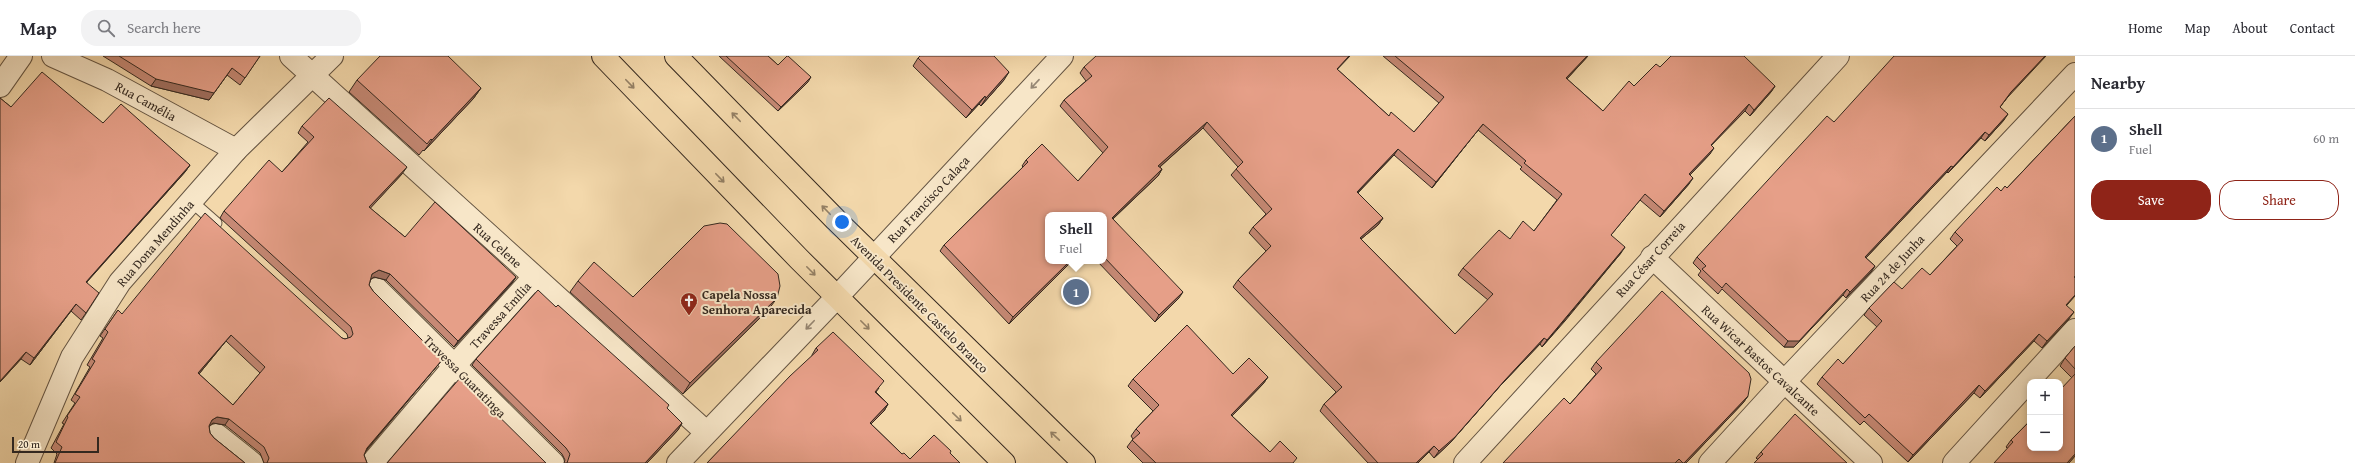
<!DOCTYPE html>
<meta charset="utf-8">
<style>
:root{--surface:#fff;--page:#f2f2f3;--text:#2b2b33;--muted:#7c7c81;--line:#e1e1e2;--accent:#8f2418}
body{margin:0;font-family:"Gentium Book Plus",serif;background:var(--page);color:var(--text)}
.controls{position:absolute;right:12px;bottom:12px;display:grid;overflow:hidden;border-radius:8px;box-shadow:0 2px 6px #0003}
.controls button{width:36px;height:36px;display:grid;place-items:center;padding:0;border:0;border-bottom:1px solid var(--line);background:var(--surface);color:var(--text);font:20px sans-serif}
.scale{position:absolute;left:12px;bottom:10px;width:87px;box-sizing:border-box;padding-left:4px;border:2px solid #34281f;border-top:0;font-size:11px;line-height:14px;white-space:nowrap;color:#34281f;-webkit-text-stroke:3px #f7e6c8;paint-order:stroke}
.you{position:absolute;left:842px;top:166px;width:14px;height:14px;margin:-10px;border:3px solid #fff;border-radius:50%;background:#1a73e8;box-shadow:0 0 0 6px #1a73e833}
.badge{display:grid;place-items:center;width:26px;height:26px;border-radius:50%;background:var(--accent);color:#fff;font-size:13px;font-weight:700}
.pin{position:absolute;translate:-50% -50%;border:2px solid #fff;box-shadow:0 1px 4px #0006}
.popup{position:absolute;left:1045px;top:156px;width:62px;height:52px;box-sizing:border-box;display:grid;place-content:center;border-radius:8px;background:var(--surface);filter:drop-shadow(0 1px 3px #0005);font-size:13px;white-space:nowrap;color:var(--muted)}
.popup b{font-size:15px;color:var(--text)}
.popup::after{content:'';position:absolute;left:50%;top:100%;margin-left:-8px;border:8px solid transparent;border-top-color:var(--surface)}
.list{margin:0;padding:0;list-style:none}
h2{display:flex;justify-content:space-between;align-items:center;height:52px;margin:0;padding:0 16px;font-size:17px}
h2 small{font-size:13px;font-weight:400;color:var(--muted)}
.list li{display:grid;grid-template-columns:26px 1fr auto;gap:12px;align-items:center;box-sizing:border-box;height:60px;padding:0 16px;border-top:1px solid var(--line)}
.list b{display:block;font-size:15px;white-space:nowrap}
.list p{margin:0;font-size:13px;white-space:nowrap;color:var(--muted)}
.list em{font-size:13px;font-style:normal;color:var(--muted)}
.actions{display:flex;gap:8px;padding:12px 16px}
.actions a{flex:1;padding:9px 0;border:1px solid var(--accent);border-radius:16px;text-align:center;font-size:14px;color:var(--accent)}
.actions .main{background:var(--accent);color:#fff}
.icon{flex:none;width:22px;height:22px;fill:none;stroke:currentColor;stroke-width:2;stroke-linecap:round;stroke-linejoin:round}
.map{position:relative;flex:none;width:2075px;height:407px;overflow:hidden}
header{display:flex;align-items:center;gap:24px;box-sizing:border-box;height:56px;padding:0 20px;background:var(--surface);border-bottom:1px solid var(--line)}
header strong{font-size:19px}
nav{display:flex;gap:22px;margin-inline-start:auto;font-size:14px}
.search{width:280px;height:36px;background:var(--page);display:flex;align-items:center;gap:10px;box-sizing:border-box;padding:0 14px;border-radius:16px;color:var(--muted);font-size:15px}
main{display:flex}
aside{flex:1;background:var(--surface)}
.map>svg:first-child{display:block}
</style>
<header>
<strong>Map</strong>
<div class="search"><svg class="icon" aria-label="search" viewBox="0 0 24 24"><circle cx="10" cy="10" r="6"/><path d="M15 15l6 6"/></svg>Search here</div>
<nav><a>Home</a><a>Map</a><a>About</a><a>Contact</a></nav>
</header>
<main>
<div class="map">
<svg width="2075" height="407" viewBox="0 0 2075 407">
<rect width="100%" height="100%" fill="#f3d8ab"/>
<filter id="stains"><feTurbulence type="fractalNoise" baseFrequency=".005" numOctaves="4"/><feColorMatrix values="0 0 0 0 .2 0 0 0 0 .09 0 0 0 0 .02 0 0 0 .5 -.17"/></filter>
<radialGradient id="worn" r=".72"><stop offset=".6" stop-color="#630" stop-opacity="0"/><stop offset="1" stop-color="#630" stop-opacity=".3"/></radialGradient>
<g fill="none" stroke-linecap="round" stroke-linejoin="round">
<g stroke="#645442" stroke-width="13">
<path id="lane" d="M191,145L216,167"/>
</g>
<g stroke="#645442" stroke-width="24">
<g id="street">
<path d="M53,0L107,24L236,94"/>
<path d="M291,0L706,376"/>
<path d="M0,30L21,0"/>
<path d="M1652,201L1871,407"/>
<path d="M377,233L553,407"/>
<path d="M217,379L252,407"/>
<path d="M27,407L72,301L120,226L236,94L332,0"/>
<path d="M372,407L455,309L534,221"/>
<path d="M678,407L837,241L1062,0"/>
<path d="M1465,407L1838,0"/>
<path d="M1710,407L1784,326L2075,18"/>
<path d="M1954,407L2075,274"/>
</g>
</g>
<g stroke="#34281f" stroke-width="24">
<g id="primary">
<path d="M603,0L799,203L1004,407"/>
<path d="M676,0L836,164L1084,407"/>
</g>
</g>
<use href="#lane" stroke="#f7e6c8" stroke-width="11"/>
<use href="#street" stroke="#f7e6c8" stroke-width="22"/>
<use href="#primary" stroke="#f3d8ab" stroke-width="22"/>
</g>
<g fill="#c68975" stroke="#34281f" fill-rule="evenodd">
<path d="M103,0H260L240,29L227,19L209,44L151,30Z"/>
<path d="M719,0H768L778,9L808,26L778,55Z"/>
<path d="M1383,0H1588L1567,23L1603,55L1634,30L1660,11L1775,30L1771,36L1750,60L1745,55L1711,89L1710,98L1690,119L1689,128L1660,161L1640,144L1611,179L1621,197L1565,265L1542,291L1540,288L1500,330L1450,387L1434,402L1429,396L1418,407H1368L1320,355L1324,348L1336,336L1233,231L1238,224L1266,195L1249,177L1253,171L1266,158L1231,119L1238,111L1203,72L1160,111L1162,113L1158,120L1113,163L1179,242L1155,266L1097,205H1104V159L1072,205L1009,268L940,195L944,189L1023,111L1022,110L1026,104L1078,125L1103,97L1060,50L1064,44L1086,25L1080,17L1084,11L1338,14L1389,60L1414,76L1439,47ZM1478,74L1522,111L1520,113L1557,144L1534,175L1510,183L1463,212L1458,219L1488,244L1455,278L1361,183L1378,169L1383,162L1358,137L1394,99L1432,132Z"/>
<path d="M918,2L1004,24L981,50L979,48L966,62L913,10Z"/>
<path d="M357,24L481,32L473,43L424,95L423,94L419,99L349,36Z"/>
<path d="M0,42L11,51L103,67L190,109L185,116L87,226L86,257L81,264L71,255L30,309L21,303L0,326Z"/>
<path d="M2007,42L2000,51L2004,64L1985,85L1981,82L1948,117L1947,116L1866,202L1875,210L1871,216L1846,242L1843,239L1794,291H1784L1722,233L1718,238L1698,219L1701,215L1693,207L1697,201L1834,66Z"/>
<path d="M2075,60V240L2066,249L2069,263L2042,292L2034,285L1980,342L1974,337L1908,406L1864,365L1860,369L1817,328L1822,321L1843,308L1877,271L1864,259L1869,252L1902,233L1930,219L1957,190L1950,183L1955,176L2001,135L2007,132Z"/>
<path d="M302,70L402,118L370,152L405,181L516,221L512,227L454,291L386,224L374,221L371,223L369,229L373,235L442,304L437,310L366,395L364,399L367,407H264L260,397L225,369L213,367L209,370L210,377L214,382L245,407H54L57,398L51,392L64,368L62,367L75,347L71,344L90,311L87,309L103,282L100,280L118,254L122,258L342,282L345,283L348,282L347,278L220,162L224,155L282,116L308,86L298,77ZM226,285L260,317L233,349L199,318Z"/>
<path d="M578,225L633,241L769,253L683,338L570,236Z"/>
<path d="M556,251L667,352L682,367L678,374L647,407H564L565,404L562,398L472,309L476,303Z"/>
<path d="M2075,290V400L2069,407L2007,392L2006,391L2011,384L2072,322L2060,310L2065,302Z"/>
<path d="M816,292L879,332L876,336L888,348L884,355L871,368L902,398L910,403L950,397L960,407H707L812,300V299Z"/>
<path d="M1596,306L1748,340L1743,347L1686,407H1503L1570,348L1596,318L1591,313Z"/>
<path d="M1233,318L1268,321L1263,328L1232,360L1270,396L1294,407H1143L1127,391L1133,383L1131,380L1136,373L1153,355L1128,330L1133,323Z"/>
<path d="M1761,396L1847,407L1757,403L1756,402Z"/>
</g>
<g fill="#a16f5f" stroke="#34281f">
<path d="M1349,0H1350L1332,19L1337,13Z"/>
<path d="M1587,0H1588L1562,28L1566,22Z"/>
<path d="M2045,0H2046L2007,42L1995,57L2011,36Z"/>
<path d="M232,12L209,44L151,30L156,23Z"/>
<path d="M1009,16L1004,24L981,50L986,42Z"/>
<path d="M811,21L808,26L778,55L781,51Z"/>
<path d="M1775,30L1771,36L1750,60L1754,54Z"/>
<path d="M481,32L473,43L424,95L432,84Z"/>
<path d="M985,40L979,48L966,62L972,54Z"/>
<path d="M1749,48L1745,55L1706,95L1711,89Z"/>
<path d="M2008,58L2004,64L1985,85L1989,79Z"/>
<path d="M1207,66L1203,72L1154,116L1158,110Z"/>
<path d="M1483,68L1478,74L1432,132L1436,126Z"/>
<path d="M1985,76L1981,82L1948,117L1953,111Z"/>
<path d="M1714,92L1710,98L1685,124L1689,118Z"/>
<path d="M1398,93L1394,99L1352,142L1357,136Z"/>
<path d="M190,109L185,116L81,232L86,226Z"/>
<path d="M1951,110L1947,116L1861,207L1865,201Z"/>
<path d="M407,111L402,118L365,158L369,151Z"/>
<path d="M1162,113L1158,120L1107,168L1112,162Z"/>
<path d="M1693,122L1689,128L1660,161L1664,155Z"/>
<path d="M1383,162L1378,169L1355,188L1360,182Z"/>
<path d="M1625,191L1621,197L1542,291L1547,284Z"/>
<path d="M1070,205H1072L1009,268L1013,261Z"/>
<path d="M1875,210L1871,216L1846,242L1850,236Z"/>
<path d="M379,214L390,218L386,224L374,221L368,225L372,218Z"/>
<path d="M516,221L512,227L454,291L458,285Z"/>
<path d="M1847,233L1843,239L1794,291H1784L1788,285Z"/>
<path d="M1183,236L1179,242L1155,266L1159,259Z"/>
<path d="M2075,239V240L2061,256L2066,249Z"/>
<path d="M777,242L769,253L683,338L690,327Z"/>
<path d="M76,248L71,255L30,309L34,302Z"/>
<path d="M2074,256L2069,263L2042,292L2047,285Z"/>
<path d="M2039,278L2034,285L1980,342L1985,335Z"/>
<path d="M231,279L226,285L194,324L198,317Z"/>
<path d="M1544,282L1540,288L1500,330L1450,387L1434,402L1439,395Z"/>
<path d="M26,296L21,303L0,326V325Z"/>
<path d="M442,304L437,310L362,399L367,392Z"/>
<path d="M1268,321L1263,328L1226,366L1231,359Z"/>
<path d="M1979,329L1974,337L1908,406L1913,399Z"/>
<path d="M1748,340L1743,347L1686,407H1684Z"/>
<path d="M888,348L884,355L865,374L870,367Z"/>
<path d="M217,361L229,363L225,369L213,367L208,371L212,364Z"/>
<path d="M682,367L678,374L647,407H645Z"/>
<path d="M1434,390L1429,396L1418,407H1416Z"/>
<path d="M2075,398V400L2069,407H2067Z"/>
</g>
<g fill="#e69f88" stroke="#34281f" fill-rule="evenodd">
<path d="M119,0H260L245,22L232,12L214,37L156,23Z"/>
<path d="M380,0H448L481,32L432,84L431,83L427,88L357,24Z"/>
<path d="M726,0H768L778,9L787,0H788L811,21L781,51Z"/>
<path d="M920,0H994L1009,16L986,42L985,40L972,54L918,2Z"/>
<path d="M1096,0H1349L1337,13L1389,60L1391,56L1414,76L1444,41L1395,0H1587L1566,22L1603,55L1629,25L1634,30L1656,8L1660,11L1671,0H1744L1775,30L1754,54L1749,48L1711,89L1714,92L1689,118L1693,122L1664,155L1645,138L1611,179L1625,191L1547,284L1544,282L1505,324L1455,381L1439,395L1434,390L1416,407H1378L1324,348L1342,331L1238,224L1271,190L1253,171L1272,153L1236,113L1243,106L1207,66L1158,110L1162,113L1112,162L1183,236L1159,259L1104,201V159H1048V205H1070L1013,261L944,189L1028,106L1026,104L1042,88L1078,125L1108,91L1064,44L1092,20L1084,11ZM1483,68L1526,105L1524,107L1562,138L1534,175L1523,165L1510,183L1499,174L1463,212L1493,238L1455,278L1360,182L1383,162L1357,136L1398,93L1436,126Z"/>
<path d="M1894,0H2045L2011,36L2000,51L2008,58L1989,79L1985,76L1953,111L1951,110L1865,201L1875,210L1850,236L1847,233L1799,285H1788L1726,227L1722,232L1702,213L1706,210L1697,201L1827,60L1834,66Z"/>
<path d="M42,16L103,67L121,48L190,109L86,226L99,237L86,257L76,248L34,302L26,296L0,325V42L11,51Z"/>
<path d="M329,42L407,111L369,151L405,181L435,146L516,221L458,285L390,218L379,214L372,218L369,229L373,235L442,304L367,392L364,399L367,407H267L269,402L264,391L229,363L217,361L212,364L209,370L210,377L214,382L245,407H55L62,391L56,386L68,361L67,360L80,341L75,338L95,305L92,303L108,276L105,273L118,254L122,258L205,157L342,282L345,283L351,281L353,278L351,271L224,155L269,104L282,116L314,81L302,70ZM231,279L265,311L233,349L198,317Z"/>
<path d="M2075,60V220L2074,221L2075,222V239L2066,249L2074,256L2047,285L2039,278L1985,335L1979,329L1913,399L1869,358L1865,362L1822,321L1838,303L1843,308L1882,265L1869,252L1894,226L1902,233L1922,212L1930,219L1963,184L1955,176L1997,131L2001,135L2005,130L2007,132Z"/>
<path d="M720,167L727,168L778,218L780,230L777,242L690,327L578,225L594,206L633,241L704,170Z"/>
<path d="M538,234L556,251L558,249L669,349L667,352L682,367L645,407H567L570,398L566,392L476,303Z"/>
<path d="M1662,235L1749,317L1751,323L1748,340L1684,407H1683L1679,403L1675,407H1503L1564,342L1570,348L1602,312L1596,306Z"/>
<path d="M1187,269L1233,318L1249,302L1268,321L1231,359L1270,396L1280,385L1297,402L1293,407H1156L1132,384L1140,377L1136,373L1159,349L1133,323Z"/>
<path d="M833,276L884,325L875,336L888,348L870,367L902,398L904,397L910,403L934,379L951,395L950,397L960,407H707L790,320L818,294L816,292Z"/>
<path d="M2075,290V313L2065,302Z"/>
<path d="M2075,318V398L2067,407H1994L2013,386L2011,384L2030,365V392H2060V334Z"/>
<path d="M460,322L546,407H387Z"/>
<path d="M1795,358L1847,407H1754L1763,398L1761,396Z"/>
</g>
<defs><path id="oneway-shaft" d="M-6 0H5M1.5-3L5.5 0L1.5 3" fill="none" stroke-width="1.6" stroke-linecap="round" stroke-linejoin="round"/></defs>
<g stroke="#948065">
<use href="#oneway-shaft" transform="translate(630 28) rotate(46)"/>
<use href="#oneway-shaft" transform="translate(736 61) rotate(-134)"/>
<use href="#oneway-shaft" transform="translate(720 122) rotate(46)"/>
<use href="#oneway-shaft" transform="translate(826 154) rotate(-134)"/>
<use href="#oneway-shaft" transform="translate(811 215) rotate(45)"/>
<use href="#oneway-shaft" transform="translate(865 269) rotate(45)"/>
<use href="#oneway-shaft" transform="translate(957 361) rotate(44)"/>
<use href="#oneway-shaft" transform="translate(1055 380) rotate(-137)"/>
</g>
<g stroke="#968774">
<use href="#oneway-shaft" transform="translate(1035 28) rotate(133)"/>
<use href="#oneway-shaft" transform="translate(810 269) rotate(134)"/>
</g>
<defs>
<g id="church-pin" transform="scale(0.9)"><path d="M0 17L-7.5 6A9.5 9.5 0 1 1 7.5 6Z" fill="#8f2418" stroke="#f7e6c8"/><path d="M-1.2-6h2.4v3.5h3.3v2.4h-3.3V6h-2.4V-.1h-3.3v-2.4h3.3Z" fill="#fff"/></g>
</defs>
<g fill-rule="evenodd">
<use href="#church-pin" x="689" y="245"/>
</g>
<g text-anchor="middle" stroke-width="4" stroke-linejoin="round" paint-order="stroke">
<g font-size="13" fill="#34281f" stroke="#f7e6c8">
<text transform="translate(146 45) rotate(29)" y="5">Rua Camélia</text>
<text transform="translate(928 143) rotate(-47)" y="5">Rua Francisco Calaça</text>
<text transform="translate(155 187) rotate(-49)" y="5">Rua Dona Mendinha</text>
<text transform="translate(498 189) rotate(42)" y="5">Rua Celene</text>
<text transform="translate(1650 203) rotate(-48)" y="5">Rua César Correia</text>
<text transform="translate(1892 212) rotate(-47)" y="5">Rua 24 de Junha</text>
<text transform="translate(920 248) rotate(45)" y="5">Avenida Presidente Castelo Branco</text>
<text transform="translate(500 259) rotate(-48)" y="5">Travessa Emília</text>
<text transform="translate(1761 304) rotate(43)" y="5">Rua Wicar Bastos Cavalcante</text>
<text transform="translate(465 320) rotate(45)" y="5">Travessa Guaratinga</text>
</g>
<g font-size="13" font-weight="bold" fill="#34281f" stroke="#f7e6c8" text-anchor="start">
<text x="702" y="243">Capela Nossa<tspan x="702" dy="15">Senhora Aparecida</tspan></text>
</g>
</g>
<rect width="100%" height="100%" filter="url(#stains)"/>
<rect width="100%" height="100%" fill="url(#worn)"/>
</svg>
<div class="controls">
<button>+</button>
<button>−</button>
</div>
<div class="scale">20 m</div>
<div class="you"></div>
<div class="pin badge" style="left:1076px;top:236px;background:#5c6f8a">1</div>
<div class="popup"><b>Shell</b>Fuel</div>
</div>
<aside>
<h2>Nearby<small></small></h2>
<ul class="list">
<li><span class="badge" style="background:#5c6f8a">1</span><div><b>Shell</b><p>Fuel</p></div><em>60 m</em></li>
</ul>
<div class="actions"><a class="main">Save</a><a>Share</a></div>
</aside>
</main>
